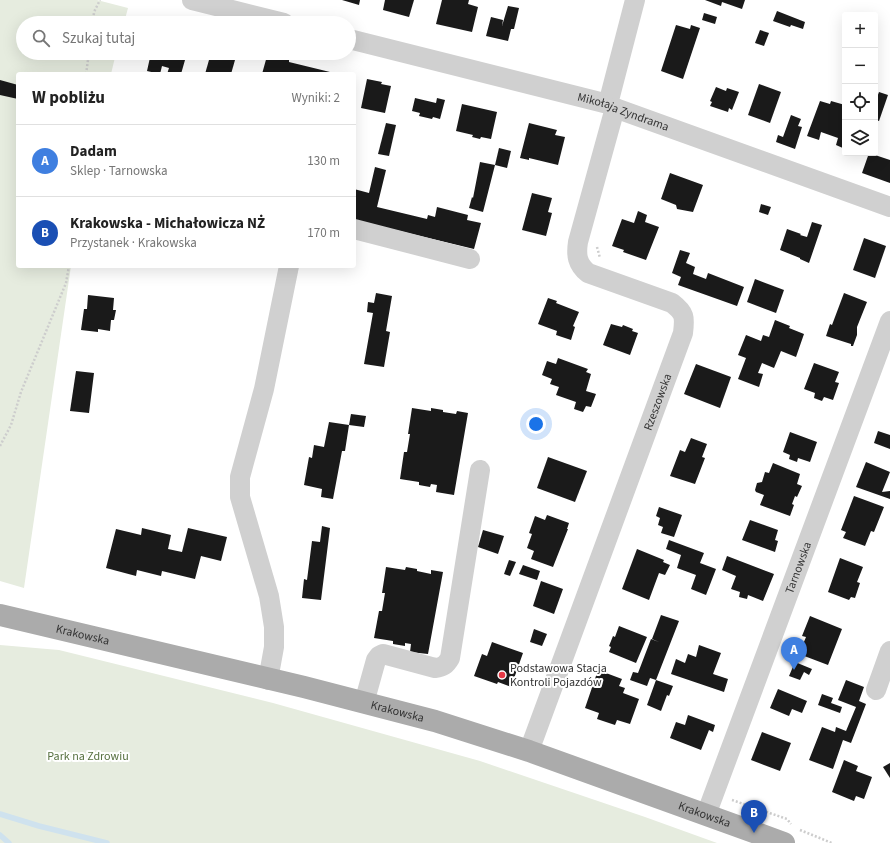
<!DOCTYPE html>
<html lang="pl">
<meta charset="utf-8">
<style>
:root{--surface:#fff;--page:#f6f6f6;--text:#222;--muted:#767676;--line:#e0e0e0;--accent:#1a73e8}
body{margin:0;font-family:"Source Sans 3",sans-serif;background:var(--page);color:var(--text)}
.controls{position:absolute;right:12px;top:12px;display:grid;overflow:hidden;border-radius:4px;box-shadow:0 4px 16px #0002}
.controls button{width:36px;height:36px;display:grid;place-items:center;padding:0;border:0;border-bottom:1px solid var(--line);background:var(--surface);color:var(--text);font:20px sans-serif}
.you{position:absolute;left:536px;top:424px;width:14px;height:14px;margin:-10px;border:3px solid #fff;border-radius:50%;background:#1a73e8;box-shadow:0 0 0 6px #1a73e833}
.badge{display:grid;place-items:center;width:26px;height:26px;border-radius:50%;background:var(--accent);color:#fff;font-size:13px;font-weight:700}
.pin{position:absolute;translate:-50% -33px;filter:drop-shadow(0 1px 2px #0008)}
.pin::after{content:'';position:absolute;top:21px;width:14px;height:12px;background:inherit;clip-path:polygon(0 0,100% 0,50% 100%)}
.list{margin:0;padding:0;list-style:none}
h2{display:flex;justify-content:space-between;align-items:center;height:52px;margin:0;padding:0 16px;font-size:17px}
h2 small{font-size:13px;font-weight:400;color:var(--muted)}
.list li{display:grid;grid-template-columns:26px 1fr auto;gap:12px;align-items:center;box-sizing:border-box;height:72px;padding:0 16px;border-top:1px solid var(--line)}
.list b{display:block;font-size:15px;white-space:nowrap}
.list p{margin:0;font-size:13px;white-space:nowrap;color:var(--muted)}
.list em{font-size:13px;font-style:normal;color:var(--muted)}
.icon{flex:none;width:22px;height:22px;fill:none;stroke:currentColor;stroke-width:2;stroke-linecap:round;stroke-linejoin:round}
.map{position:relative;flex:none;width:890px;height:843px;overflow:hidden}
.search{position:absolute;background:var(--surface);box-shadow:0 4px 16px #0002;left:16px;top:16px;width:340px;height:44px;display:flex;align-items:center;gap:10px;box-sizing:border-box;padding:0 14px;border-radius:22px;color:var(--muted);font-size:15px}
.panel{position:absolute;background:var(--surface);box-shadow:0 4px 16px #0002;left:16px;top:72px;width:340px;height:196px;border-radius:4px}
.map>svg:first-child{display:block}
</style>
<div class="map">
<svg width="890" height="843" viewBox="0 0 890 843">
<rect width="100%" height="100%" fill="#fff"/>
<g fill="#e6ecdf">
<path d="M0,0H97L128,8L124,23H23V53H116L111,74H18V266H71L24,588L0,581Z"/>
<path d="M0,645L59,650L273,703L480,761L645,817L717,843H0Z"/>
</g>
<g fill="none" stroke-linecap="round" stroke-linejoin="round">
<g stroke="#cfe2ee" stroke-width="5.5">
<path d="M0,814L39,826L107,843"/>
<path d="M0,835L9,843"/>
</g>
</g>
<g fill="#1a1a1a">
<path d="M342,0H360L359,5Z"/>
<path d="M385,0H414L409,17L383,10Z"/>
<path d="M442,0H469L468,4L478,7L472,32L436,24Z"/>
<path d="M705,0H745L742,9L722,2L721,6Z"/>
<path d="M508,6L519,8L514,29H511L508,41L486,36L491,17L503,20L502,26Z"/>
<path d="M777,11L805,22L803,29L791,25L790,27L773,21Z"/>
<path d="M704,13L717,17L715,24L702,20Z"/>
<path d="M676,25L690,29L691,25L700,28L683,79L661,71Z"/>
<path d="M760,30L769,33L764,46L755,43Z"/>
<path d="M151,53H187L181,74H167L169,68L162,66L160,74L147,71Z"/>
<path d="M211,53H237L231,74H205Z"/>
<path d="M267,56L281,60V57L289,59V62L330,72L329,74H262Z"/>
<path d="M367,79L382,82L381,84L391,86L385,113L361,108Z"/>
<path d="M0,80L18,85V99L0,95Z"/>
<path d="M759,84L781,92L770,123L748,115Z"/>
<path d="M716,87L726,91L727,88L739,92L732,110L729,108L728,112L710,106L712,102L710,101Z"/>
<path d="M879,92L888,95L879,121L875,120V103Z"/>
<path d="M415,98L436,103L437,98L445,100L440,119L433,117L432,119L419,116L420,113L412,111Z"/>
<path d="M820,101L830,104L831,101L845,105V149L836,145L838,138L821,132L819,140L807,136Z"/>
<path d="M462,104L497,112L491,139L481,137L480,139L472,137L473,135L456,131Z"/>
<path d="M791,115L801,119L798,126L802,127L795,149L776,142L778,135L783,137Z"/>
<path d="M386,123L396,125L389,156L378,154Z"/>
<path d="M529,123L557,130L555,135L565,137L558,165L529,158V160L520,158Z"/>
<path d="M499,148L511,151L507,168L495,165Z"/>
<path d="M869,153L890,160V183L862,173Z"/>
<path d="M480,162L495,165L483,212L469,208L472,197L473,198Z"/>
<path d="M375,167L386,170L377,207L427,219L428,215L435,217L437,207L468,215L467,220L481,223L474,249L354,220V189L369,193Z"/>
<path d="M670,173L703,185L693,212L677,209L676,205L661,199Z"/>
<path d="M532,193L552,198L548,212L552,213L546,236L522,230Z"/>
<path d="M761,204L771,207L768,215L759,212Z"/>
<path d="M638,211L647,215L645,222L659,227L646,260L623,252L624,250L612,246L622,219L634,223Z"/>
<path d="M812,222L822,225L809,263L800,259V258L780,250L787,229L801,234L800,235L807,237Z"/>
<path d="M864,238L886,246L875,278L853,270Z"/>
<path d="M680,250L690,253L686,263L695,267L693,274L706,279L708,273L744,287L737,306L678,285L681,277L672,273Z"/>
<path d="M755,279L784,290L776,313L747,302Z"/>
<path d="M376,293L392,296L386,331L390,332L384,367L364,364L373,313L367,312L368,302L374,303Z"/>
<path d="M844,293L867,302L857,327V335L853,346H851V344L826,336L830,324L832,325Z"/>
<path d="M88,295L114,298L113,310H116L114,320H111L110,331L98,329V332L81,330L84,309H87Z"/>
<path d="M548,298L557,301L556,303L579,312L573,326L575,327L571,340L556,335L557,331L538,324Z"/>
<path d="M775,320L790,326L789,328L804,334L796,357L781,351L774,368L762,363L758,373L763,374L759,387L738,379L746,358L738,355L746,335L761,341L763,335L769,337Z"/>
<path d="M611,324L622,327L623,325L633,329L632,331L638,333L630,355L603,345Z"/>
<path d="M558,358L588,369L586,372L591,374L586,391L596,394L591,407L586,406L583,412L574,409L576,402L556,395L559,387L550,384L552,379L542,375L547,361L556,364Z"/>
<path d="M814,363L839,372L835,382L839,383L833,400L824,397L822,401L814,398L815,393L804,389Z"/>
<path d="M696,364L731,377L720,408L684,394Z"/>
<path d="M76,371L94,373L89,413L70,411Z"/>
<path d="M412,408L431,411V408L443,410V412L456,414L457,411L468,413L454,495L436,492L437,485L431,484L430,487L419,485V482L400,479L404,452H407L410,434H408Z"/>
<path d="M351,414L366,416L364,427L349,425Z"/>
<path d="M329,422L349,425L345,451H342L333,499L321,497L322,489L304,485L309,457L312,458L314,445L324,447Z"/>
<path d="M878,431L890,435V449L874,443Z"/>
<path d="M790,432L817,442L810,462L798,458L797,462L789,459L790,455L783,452Z"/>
<path d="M691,438L707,444L702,457L705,458L695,484L670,476L680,450L685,452Z"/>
<path d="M548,457L587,471L575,502L537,488Z"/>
<path d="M866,462L890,472L882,492L890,491V499L856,487Z"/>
<path d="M773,463L800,474L797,484L802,486L797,497L795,496L792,504L794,505L790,516L760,505L764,495L756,492L755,490L757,483L762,482L765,472L769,473Z"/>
<path d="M854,496L884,507L874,532L871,531L865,546L843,538L846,532L841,530Z"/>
<path d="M659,507L682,515L674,537L661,533L663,527L658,525L660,518L656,516Z"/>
<path d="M547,515L569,523L567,529H568L553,567L531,559L534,551L527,548L532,534L529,533L535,516L545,520Z"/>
<path d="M750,520L778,530L775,540L778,541L775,552L742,540Z"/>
<path d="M322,526L330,528L321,600L302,598L304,579L307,580L312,541L320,542Z"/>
<path d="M142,528L171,535L168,549L182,552L188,528L227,537L221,561L201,556L195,579L162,571L161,576L137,570L136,576L106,568L116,529L141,535Z"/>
<path d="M483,530L504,536L498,554L478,547Z"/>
<path d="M669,540L704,553L700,563L716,569L706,595L691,589L696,575L677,568L681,555L666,549Z"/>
<path d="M637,549L664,560L663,562L670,565L665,575L659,573L649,600L622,589Z"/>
<path d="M727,556L774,574L763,601L748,595L747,599L739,597L740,592L731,589L736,576L722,570Z"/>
<path d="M840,558L863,567L857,582L860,583L855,598L851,597L849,600L828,592Z"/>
<path d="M509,560L516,562L510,576L504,574Z"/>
<path d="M523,565L540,571L537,580L519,574Z"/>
<path d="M386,567L405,570L406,567L417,569V571L431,574V570L443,572L428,654L410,652L411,644L405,643V646L393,644V641L374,638L379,611H382L385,593H382Z"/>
<path d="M541,581L563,589L554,614L533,606Z"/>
<path d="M661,615L679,621L656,680L650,678L647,686L630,680L633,672L638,673L651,639L659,642L652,639Z"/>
<path d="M810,616L842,629L828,665L799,654L806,637L802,636Z"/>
<path d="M619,626L647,637L636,663L609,652L611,647L609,646L613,636L615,637Z"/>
<path d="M534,629L547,634L542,646L530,642Z"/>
<path d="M492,642L523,653L511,687L498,682L497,684L474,676L482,654L487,656Z"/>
<path d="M699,645L721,653L713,674L728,679L724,692L671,674L676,659L685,663L688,654L696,657Z"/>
<path d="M795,662L812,669L809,675L804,672L800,680L789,676Z"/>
<path d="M598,670L622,679L619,686L625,688L623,693L639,699L630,724L617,720L615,725L597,719L599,713L585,708Z"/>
<path d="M656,680L673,686L669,696L667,695L661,711L647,705Z"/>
<path d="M846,680L864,687L859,701L866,704L851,743L843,740L833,769L809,760L822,727L835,732L836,727L846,731L856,707L838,700Z"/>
<path d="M778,689L807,701L802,713L792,709L789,716L770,708Z"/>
<path d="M822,694L833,698L831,703L842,707L840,713L818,705Z"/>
<path d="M688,715L715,725L713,732L709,730L701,750L670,738L676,722L685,725Z"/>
<path d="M762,732L791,743L780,771L751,760Z"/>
<path d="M844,760L858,766L856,771L872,777L864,799L856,796L854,801L832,792Z"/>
<path d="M890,763V778L883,767Z"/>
</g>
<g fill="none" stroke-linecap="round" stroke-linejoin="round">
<g stroke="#cdcdcd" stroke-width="2.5" stroke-dasharray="2 2" stroke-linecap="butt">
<path d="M93,23L94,12L100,0"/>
<path d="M86,74L89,53"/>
<path d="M597,247L600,258"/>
<path d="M0,446L11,425L21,392L66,283L69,266"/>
<path d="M732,800L787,819L791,824"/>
<path d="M800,830L832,843"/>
</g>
<g stroke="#d0d0d0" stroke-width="20">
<path d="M192,0L284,23"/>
<path id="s1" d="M349,39L608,104L615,108L890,207"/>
<path d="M608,104L635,0"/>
<path d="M354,229L470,259"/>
<path d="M268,680L274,647V627L269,596L240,497V477L264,389L289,266"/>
<path d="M876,690L890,651"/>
<path d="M364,703L376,660L379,656L383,654L435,668C443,667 446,665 450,658L480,470"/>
<path id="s2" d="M529,751L683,333C685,317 685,313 672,303L588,273C577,264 576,255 578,242L615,108"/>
<path id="s3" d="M706,815L890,321"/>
</g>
<path stroke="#ababab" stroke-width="22" id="s4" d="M0,615L304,687L435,721L529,751L784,843"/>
</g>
<circle fill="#e63946" stroke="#fff" stroke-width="1.5" cx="502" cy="675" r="4"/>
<g text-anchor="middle" stroke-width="4" stroke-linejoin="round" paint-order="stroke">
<g font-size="12" fill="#333" stroke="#fff">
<text dy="4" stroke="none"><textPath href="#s1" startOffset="284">Mikołaja Zyndrama</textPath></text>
<text dy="4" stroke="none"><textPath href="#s2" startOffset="372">Rzeszowska</textPath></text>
<text dy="4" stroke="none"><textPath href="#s3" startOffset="264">Tarnowska</textPath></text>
<text dy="4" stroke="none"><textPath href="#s4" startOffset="85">Krakowska</textPath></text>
<text dy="4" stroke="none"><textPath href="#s4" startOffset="409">Krakowska</textPath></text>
<text dy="4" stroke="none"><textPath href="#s4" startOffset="733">Krakowska</textPath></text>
</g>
<g font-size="12" fill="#333" stroke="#fff" text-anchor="start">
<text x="510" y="672">Podstawowa Stacja<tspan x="510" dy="14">Kontroli Pojazdów</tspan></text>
</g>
<g font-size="12" fill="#56703f" stroke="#fff">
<text x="88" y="760">Park na Zdrowiu</text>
</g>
</g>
</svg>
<div class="controls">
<button>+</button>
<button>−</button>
<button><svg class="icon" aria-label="locate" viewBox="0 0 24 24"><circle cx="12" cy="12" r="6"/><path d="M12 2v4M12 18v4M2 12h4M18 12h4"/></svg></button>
<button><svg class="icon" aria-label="layers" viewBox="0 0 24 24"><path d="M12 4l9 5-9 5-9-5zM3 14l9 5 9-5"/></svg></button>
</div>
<div class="you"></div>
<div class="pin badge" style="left:794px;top:670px;background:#3f7fe0">A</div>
<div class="pin badge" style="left:754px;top:833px;background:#1a4fb4">B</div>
<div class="search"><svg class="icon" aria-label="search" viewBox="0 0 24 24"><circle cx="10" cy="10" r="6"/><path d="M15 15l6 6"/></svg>Szukaj tutaj</div>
<section class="panel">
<h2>W pobliżu<small>Wyniki: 2</small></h2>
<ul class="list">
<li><span class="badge" style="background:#3f7fe0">A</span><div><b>Dadam</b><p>Sklep · Tarnowska</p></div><em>130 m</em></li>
<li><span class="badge" style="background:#1a4fb4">B</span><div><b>Krakowska - Michałowicza NŻ</b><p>Przystanek · Krakowska</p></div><em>170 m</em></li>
</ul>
</section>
</div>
